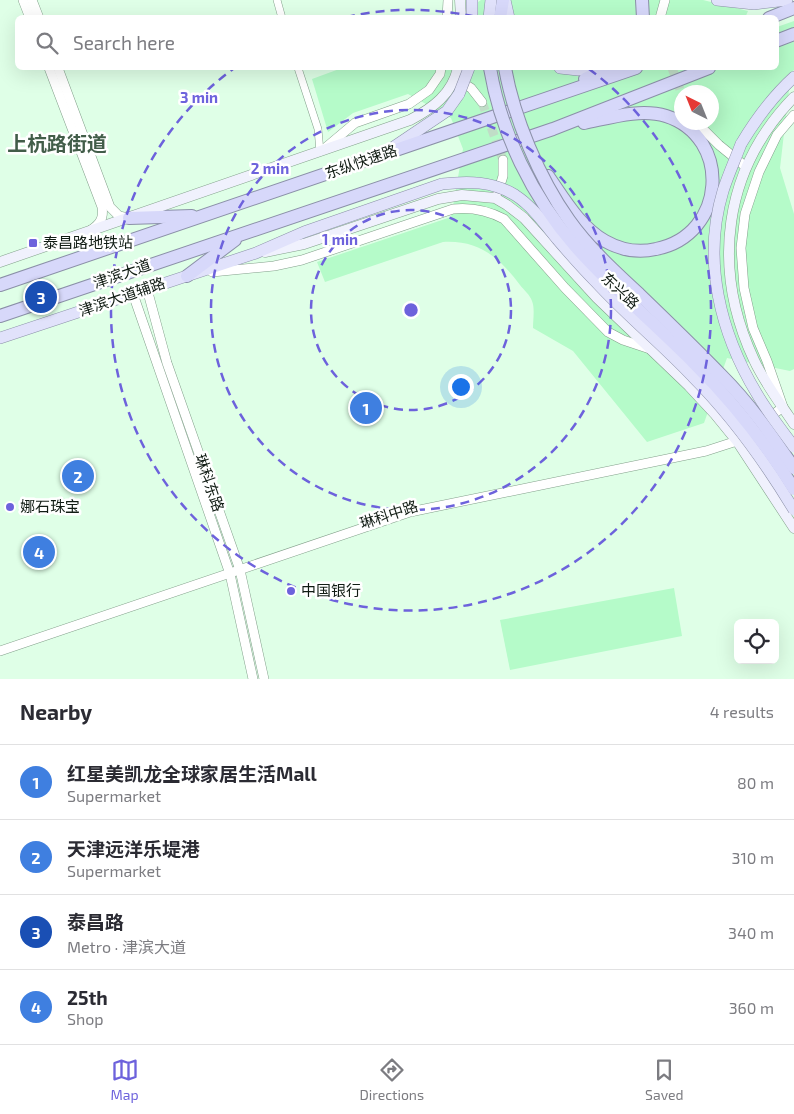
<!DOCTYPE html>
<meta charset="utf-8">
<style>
:root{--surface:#fff;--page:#f2f2f3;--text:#2b2b33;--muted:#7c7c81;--line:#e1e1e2;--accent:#6d62dc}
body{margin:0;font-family:"Exo 2","Noto Sans SC",sans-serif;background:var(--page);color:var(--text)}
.controls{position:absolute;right:15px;bottom:15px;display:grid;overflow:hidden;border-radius:8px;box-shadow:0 5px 20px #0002}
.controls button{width:45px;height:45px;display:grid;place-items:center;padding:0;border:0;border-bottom:1px solid var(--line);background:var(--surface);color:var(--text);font:25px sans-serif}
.compass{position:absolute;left:674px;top:85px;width:45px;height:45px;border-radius:50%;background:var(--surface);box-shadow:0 5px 20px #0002;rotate:317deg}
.you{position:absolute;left:460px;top:386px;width:18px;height:18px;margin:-12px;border:4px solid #fff;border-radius:50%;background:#1a73e8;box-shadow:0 0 0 8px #1a73e833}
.badge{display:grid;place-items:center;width:32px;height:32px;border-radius:50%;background:var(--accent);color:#fff;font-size:16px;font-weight:700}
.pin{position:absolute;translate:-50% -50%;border:2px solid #fff;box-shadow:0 1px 5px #0006}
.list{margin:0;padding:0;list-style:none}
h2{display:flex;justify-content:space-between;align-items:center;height:65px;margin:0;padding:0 20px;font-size:21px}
h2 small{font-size:16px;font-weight:400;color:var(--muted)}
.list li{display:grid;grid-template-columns:32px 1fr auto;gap:15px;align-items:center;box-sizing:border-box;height:75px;padding:0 20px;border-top:1px solid var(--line)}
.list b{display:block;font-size:19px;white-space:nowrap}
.list p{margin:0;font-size:16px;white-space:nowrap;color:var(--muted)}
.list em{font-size:16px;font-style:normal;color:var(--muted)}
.icon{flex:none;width:28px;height:28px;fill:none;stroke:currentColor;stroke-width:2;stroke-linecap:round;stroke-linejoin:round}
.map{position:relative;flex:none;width:794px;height:679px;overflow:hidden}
.search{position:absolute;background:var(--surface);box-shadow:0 5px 20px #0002;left:15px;right:15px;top:15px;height:55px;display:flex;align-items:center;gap:12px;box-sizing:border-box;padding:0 18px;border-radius:8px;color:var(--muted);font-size:19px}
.sheet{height:365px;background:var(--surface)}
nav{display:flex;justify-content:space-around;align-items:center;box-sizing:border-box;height:70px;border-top:1px solid var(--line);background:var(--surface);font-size:14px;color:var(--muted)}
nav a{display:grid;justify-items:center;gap:2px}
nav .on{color:var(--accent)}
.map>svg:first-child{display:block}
</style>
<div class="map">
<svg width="794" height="679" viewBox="0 0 794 679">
<rect width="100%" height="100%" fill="#dfffe7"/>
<g fill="#b5fbc9" fill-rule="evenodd">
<path d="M481,0H703L748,11L745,18H454Z"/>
<path d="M794,21V70L791,73L780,168L794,214V369L790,371L727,358L704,423L647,442L573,351L533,328C533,320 535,308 532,301C530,295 524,290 520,285C499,257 479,240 443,242L325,282L317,262L451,217L463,149L451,118L408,94L353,113L328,132L312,79L342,68H776L777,27ZM682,92H712V122H682Z"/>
<path d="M674,588L682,636L510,670L500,620Z"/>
</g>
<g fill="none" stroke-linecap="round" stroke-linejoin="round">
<g stroke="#c0ddc7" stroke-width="9" stroke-dasharray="9 4.5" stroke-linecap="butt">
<path d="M672,68L682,95"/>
<path d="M482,102L503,160"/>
</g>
<g stroke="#83a08b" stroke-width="8">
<g id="minor">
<path d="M277,0L282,18"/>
<path d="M298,68L318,129L320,152"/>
</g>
</g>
<g stroke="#83a08b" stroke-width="10">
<g id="tertiary">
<path d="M23,0L30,18"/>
<path d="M32,0L39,18"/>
<path d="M447,18L448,0"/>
<path d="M660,18L665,0"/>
<path d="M49,68L102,207C104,218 100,224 91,230"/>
<path d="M58,68L110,207L119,216L128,218"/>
<path d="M458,80L471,88L482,102"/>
<path d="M696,122L719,145L746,167"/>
<path d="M324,149L355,123L409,104L429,90L440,74L441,68"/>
<path d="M498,192L503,176V160"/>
<path d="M212,272L274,266L302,260L453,209C472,207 487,210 504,219L565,288L608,332L623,340L650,349"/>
<path d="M147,289L167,363L240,570L264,679"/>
<path d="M133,294L230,574L253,679"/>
<path d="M766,420L783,407L767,361L753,328L744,288L741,248L745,214L759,172L777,135L794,115"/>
<path d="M0,651L410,512L706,451L737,441L742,437"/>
</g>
</g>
<g stroke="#83a08b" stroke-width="11">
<g id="secondary">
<path d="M460,0L461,18"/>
<path d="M794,97C723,170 711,268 754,360C764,382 780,403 794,424"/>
<path d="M265,252L304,244L438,199L462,195L495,198L507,205L524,218L597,298L689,386L715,414L737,441L794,528"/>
<path d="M0,262L410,120C433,108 452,94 458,68"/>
</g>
</g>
<g stroke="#8b90a8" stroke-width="12">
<g id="primary">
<path d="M472,0V18"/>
<path d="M505,0L509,18"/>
<path d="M717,0L754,4L787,0"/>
<path d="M489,18L491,0"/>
<path d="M560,68L578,70L600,68"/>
<path d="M741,144C756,119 772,97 794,77"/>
<path d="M389,150L447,111L459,94"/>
<path d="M0,338L256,253L304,232L442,184"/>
</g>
</g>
<g stroke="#8b90a8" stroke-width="14">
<g id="trunk">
<path d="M642,0L643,18"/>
<path d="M500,18L503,0"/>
<path d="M769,18L794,8"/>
<path d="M776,41L794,34"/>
<path d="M585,79L607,68"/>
<path d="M548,176C564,199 580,227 605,241C621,250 639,253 656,249C727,235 732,137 666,116C640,108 609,118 584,123"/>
<path d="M129,218L192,216"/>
<path d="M187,276L235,240"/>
<path d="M0,285L636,68"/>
<path d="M0,316L553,129L709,68"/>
</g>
</g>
<use href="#minor" stroke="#fff" stroke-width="7"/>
<use href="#tertiary" stroke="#fff" stroke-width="9"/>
<use href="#secondary" stroke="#f0f1fd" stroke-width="10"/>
<use href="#primary" stroke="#e1e2fb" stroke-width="11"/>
<use href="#trunk" stroke="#d7d8fa" stroke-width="12"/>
<g stroke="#8b90a8" stroke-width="12" stroke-linecap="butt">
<g id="primary-bridge">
<path d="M459,94L469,68"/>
<path d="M741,144C735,160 728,175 723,191C702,260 720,333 757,394C768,413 782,430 794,447"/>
<path d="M442,184C468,181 492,181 515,195C532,206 544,223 557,239C569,253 582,268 595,281C626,315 662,344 693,377C733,417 765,462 794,510"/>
</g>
</g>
<g stroke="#8b90a8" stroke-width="14" stroke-linecap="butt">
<g id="trunk-bridge">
<path d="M490,68C501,133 532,197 576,247C613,289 656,324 695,364C733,402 766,444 794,489"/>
<path d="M505,68C514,118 539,178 569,220C588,247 614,271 639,294C667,321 695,348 722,376C750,404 772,436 794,468"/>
</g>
</g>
<use href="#primary-bridge" stroke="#e1e2fb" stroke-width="11"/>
<use href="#trunk-bridge" stroke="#d7d8fa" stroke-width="12"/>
</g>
<g fill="none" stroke="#6d62dc" stroke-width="2.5" stroke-dasharray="9 6">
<circle cx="411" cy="310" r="100"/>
<circle cx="411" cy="310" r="200"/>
<path d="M346 17A300 300 0 0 1 476 17M589 69A300 300 0 1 1 233 69"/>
</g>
<g fill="#6d62dc" stroke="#fff" stroke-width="2">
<rect x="28" y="238" width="10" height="10" rx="2.5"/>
<circle cx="10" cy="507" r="5"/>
<circle cx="291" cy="591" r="5"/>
</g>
<g text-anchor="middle" stroke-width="5" stroke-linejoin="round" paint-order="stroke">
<g font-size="15" fill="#111c14" stroke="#fff">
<text transform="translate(361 162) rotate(-19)" y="5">东纵快速路</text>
<text transform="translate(122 274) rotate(-19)" y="5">津滨大道</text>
<text transform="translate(620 291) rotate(43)" y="5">东兴路</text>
<text transform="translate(122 297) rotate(-19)" y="5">津滨大道辅路</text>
<text transform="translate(209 483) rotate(71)" y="5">琳科东路</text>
<text transform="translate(389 515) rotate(-18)" y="5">琳科中路</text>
</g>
<g font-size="15" fill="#111c14" stroke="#fff" text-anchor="start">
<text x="43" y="248">泰昌路地铁站</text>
<text x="20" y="512">娜石珠宝</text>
<text x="301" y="596">中国银行</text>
</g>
<g font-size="20" font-weight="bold" fill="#425d49" stroke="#fff">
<text x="57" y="151">上杭路街道</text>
</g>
</g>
<circle cx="411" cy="310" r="8" fill="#6d62dc" stroke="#fff" stroke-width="2.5"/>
<g font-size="15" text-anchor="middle" font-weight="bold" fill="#6d62dc" stroke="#fff" stroke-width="5" stroke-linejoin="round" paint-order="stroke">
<text x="199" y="103">3 min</text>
<text x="270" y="174">2 min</text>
<text x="340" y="245">1 min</text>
</g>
</svg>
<div class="controls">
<button><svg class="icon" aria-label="locate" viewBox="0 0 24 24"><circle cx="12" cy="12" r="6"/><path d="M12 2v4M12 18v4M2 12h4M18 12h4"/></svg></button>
</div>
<svg class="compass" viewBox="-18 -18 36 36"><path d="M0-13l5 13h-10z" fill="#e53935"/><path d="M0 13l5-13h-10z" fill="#7c7c81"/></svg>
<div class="you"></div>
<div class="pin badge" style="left:366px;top:408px;background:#3f7fe0">1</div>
<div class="pin badge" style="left:78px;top:476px;background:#3f7fe0">2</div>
<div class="pin badge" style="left:41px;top:297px;background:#1a4fb4">3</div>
<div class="pin badge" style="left:39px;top:552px;background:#3f7fe0">4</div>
<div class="search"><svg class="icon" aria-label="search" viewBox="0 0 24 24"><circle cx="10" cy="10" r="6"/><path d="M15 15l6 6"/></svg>Search here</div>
</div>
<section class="sheet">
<h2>Nearby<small>4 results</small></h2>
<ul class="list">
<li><span class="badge" style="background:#3f7fe0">1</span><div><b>红星美凯龙全球家居生活Mall</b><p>Supermarket</p></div><em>80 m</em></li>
<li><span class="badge" style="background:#3f7fe0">2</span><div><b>天津远洋乐堤港</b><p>Supermarket</p></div><em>310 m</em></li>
<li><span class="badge" style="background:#1a4fb4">3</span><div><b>泰昌路</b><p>Metro · 津滨大道</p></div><em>340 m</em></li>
<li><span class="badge" style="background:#3f7fe0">4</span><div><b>25th</b><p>Shop</p></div><em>360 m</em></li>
</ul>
</section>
<nav>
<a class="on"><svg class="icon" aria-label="map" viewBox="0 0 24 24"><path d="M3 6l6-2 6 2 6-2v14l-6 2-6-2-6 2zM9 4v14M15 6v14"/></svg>Map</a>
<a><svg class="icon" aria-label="directions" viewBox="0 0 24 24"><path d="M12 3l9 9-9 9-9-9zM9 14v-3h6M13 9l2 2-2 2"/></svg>Directions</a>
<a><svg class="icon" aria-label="saved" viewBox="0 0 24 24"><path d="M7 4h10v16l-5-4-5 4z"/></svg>Saved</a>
</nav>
